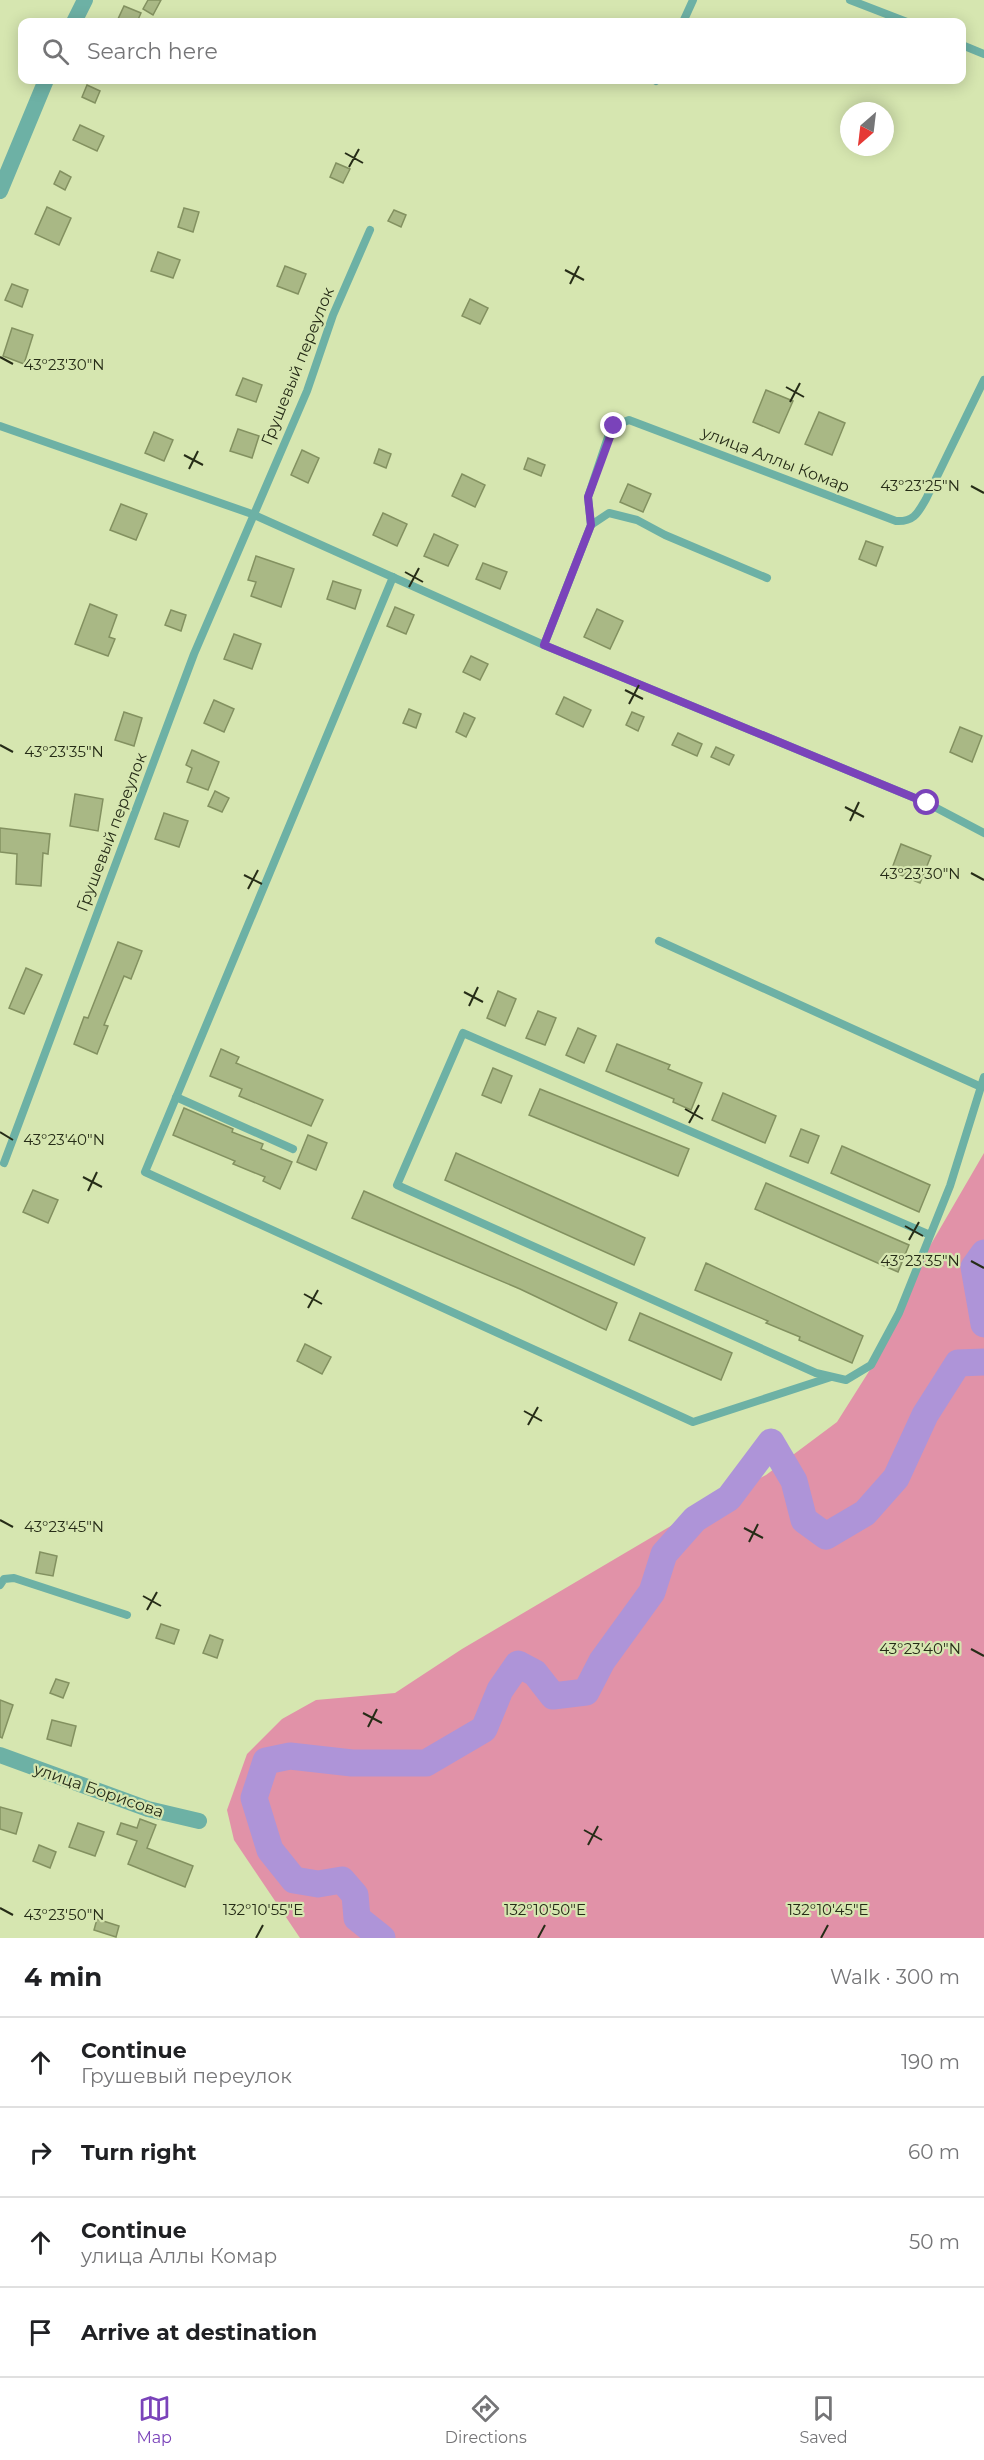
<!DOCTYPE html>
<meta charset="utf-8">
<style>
:root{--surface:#fff;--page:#f6f6f6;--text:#202124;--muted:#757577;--line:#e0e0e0;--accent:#7a43ba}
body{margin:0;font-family:Montserrat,sans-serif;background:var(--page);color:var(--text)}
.compass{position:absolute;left:840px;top:102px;width:54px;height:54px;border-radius:50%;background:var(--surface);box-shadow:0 3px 15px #0003;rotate:208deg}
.stop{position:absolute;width:18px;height:18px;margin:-14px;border:4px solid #7a43ba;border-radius:50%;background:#fff}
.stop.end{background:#7a43ba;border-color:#fff;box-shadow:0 2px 6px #0008}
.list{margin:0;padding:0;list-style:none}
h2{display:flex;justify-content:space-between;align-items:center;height:78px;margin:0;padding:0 24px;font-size:26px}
h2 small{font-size:20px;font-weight:400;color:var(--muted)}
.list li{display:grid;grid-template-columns:39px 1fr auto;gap:18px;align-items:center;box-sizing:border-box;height:90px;padding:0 24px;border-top:2px solid var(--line)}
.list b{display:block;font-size:22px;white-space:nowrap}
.list p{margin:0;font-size:20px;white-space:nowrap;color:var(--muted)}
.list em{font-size:20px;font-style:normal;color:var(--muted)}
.icon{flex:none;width:33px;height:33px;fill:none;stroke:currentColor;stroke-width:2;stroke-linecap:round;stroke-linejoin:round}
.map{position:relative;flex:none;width:984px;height:1938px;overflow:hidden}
.search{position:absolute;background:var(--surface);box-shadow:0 3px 15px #0003;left:18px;right:18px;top:18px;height:66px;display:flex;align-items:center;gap:15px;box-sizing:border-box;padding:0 21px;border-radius:12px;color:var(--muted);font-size:22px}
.sheet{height:438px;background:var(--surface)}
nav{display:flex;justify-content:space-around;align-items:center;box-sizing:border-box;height:84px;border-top:2px solid var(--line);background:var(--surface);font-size:16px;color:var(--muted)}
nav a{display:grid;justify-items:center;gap:3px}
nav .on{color:var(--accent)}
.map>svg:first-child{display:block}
</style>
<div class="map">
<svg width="984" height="1938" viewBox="0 0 984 1938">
<rect width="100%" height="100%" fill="#d6e6b0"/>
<path fill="#e192a8" d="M984,1153V1938H300L234,1840L227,1810L247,1754L282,1719L316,1700L395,1693L462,1649L703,1507L766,1475L837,1422L885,1346L920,1263Z"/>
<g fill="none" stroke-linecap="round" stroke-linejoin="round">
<g stroke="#ae94d8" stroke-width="27">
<path d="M984,1253L974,1267L984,1324"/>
<path d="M382,1938L357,1918L355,1895L342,1880L318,1884L294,1880L270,1850L254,1798L266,1761L290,1756L352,1763H426L484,1729L500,1690L518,1664L535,1673L553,1696L586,1692L602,1661L652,1592L664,1554L695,1519L729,1498L771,1442L794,1481L804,1520L826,1536L865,1513L896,1478L925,1415L958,1363L984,1362"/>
</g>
</g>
<g fill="#a9b885" stroke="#839160" stroke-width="1.5">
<path d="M148,0H161L153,15L143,9Z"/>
<path d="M124,6L141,13L137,22L118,19Z"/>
<path d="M87,85L100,91L95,103L82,97Z"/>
<path d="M80,125L104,136L97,151L73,140Z"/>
<path d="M336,163L350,169L343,183L330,177Z"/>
<path d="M60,171L71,177L65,190L54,184Z"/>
<path d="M47,207L71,218L59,245L35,234Z"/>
<path d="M184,208L199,212L193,232L178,227Z"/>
<path d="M394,210L406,215L401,227L388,221Z"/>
<path d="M158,252L180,260L173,278L151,271Z"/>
<path d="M285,266L306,274L298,294L277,286Z"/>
<path d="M12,284L28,290L22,307L5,300Z"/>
<path d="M470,299L488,308L480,324L462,316Z"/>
<path d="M12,328L33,335L24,364L3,356Z"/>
<path d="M243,378L262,385L256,402L236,395Z"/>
<path d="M766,390L793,401L779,433L753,422Z"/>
<path d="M819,412L845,423L832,455L805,444Z"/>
<path d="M238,429L259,436L252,458L230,451Z"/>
<path d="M154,432L173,440L164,461L145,453Z"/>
<path d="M379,449L391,454L386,468L374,463Z"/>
<path d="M302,450L319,458L308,483L291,475Z"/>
<path d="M528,458L545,465L541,476L524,469Z"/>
<path d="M462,474L485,485L475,507L452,496Z"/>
<path d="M628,484L651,494L643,512L620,502Z"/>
<path d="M121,504L147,514L136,540L110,530Z"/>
<path d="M383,513L407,524L397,546L373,535Z"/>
<path d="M434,534L458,545L448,566L424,556Z"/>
<path d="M866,541L883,547L876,566L859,559Z"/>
<path d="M256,556L294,569L281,607L251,596L256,582L248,580Z"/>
<path d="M483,563L507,572L500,589L476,579Z"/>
<path d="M333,581L361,590L355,609L327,599Z"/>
<path d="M90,604L117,615L109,637L115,639L108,656L75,644Z"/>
<path d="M395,607L414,615L406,634L387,626Z"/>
<path d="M597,609L623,621L610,649L584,637Z"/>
<path d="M171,610L186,615L181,631L165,625Z"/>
<path d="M234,634L261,644L252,669L224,659Z"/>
<path d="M471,656L488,664L480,680L463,672Z"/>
<path d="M564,697L591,710L583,727L556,714Z"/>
<path d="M214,700L234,709L224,732L204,723Z"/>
<path d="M409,709L421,714L416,728L403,723Z"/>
<path d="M124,712L142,718L134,746L115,740Z"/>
<path d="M632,712L644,717L638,731L626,725Z"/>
<path d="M464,713L475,718L466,737L456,732Z"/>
<path d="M960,727L982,736L972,762L950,752Z"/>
<path d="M678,733L702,744L697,756L672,745Z"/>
<path d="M716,747L734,755L729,765L711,757Z"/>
<path d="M192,750L219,762L208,790L187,782L192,768L186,765Z"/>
<path d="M215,791L229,798L222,812L208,806Z"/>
<path d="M75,794L103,799L98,831L70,826Z"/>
<path d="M164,813L188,821L179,847L155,839Z"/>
<path d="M0,828L50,834L48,854L43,853L41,886L16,884L17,854L0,852Z"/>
<path d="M901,844L931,856L920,883L891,871Z"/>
<path d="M118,942L142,951L131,979L124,976L104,1025L108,1026L97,1054L74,1044L84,1017L88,1018Z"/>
<path d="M26,968L42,975L24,1014L9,1008Z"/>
<path d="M498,991L516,999L505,1026L487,1018Z"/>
<path d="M538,1011L556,1018L545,1045L526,1038Z"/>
<path d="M578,1028L596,1036L584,1063L566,1055Z"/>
<path d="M617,1044L670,1065L668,1069L702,1083L691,1110L673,1102L674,1099L606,1071Z"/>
<path d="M221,1049L239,1057L236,1063L323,1100L311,1126L239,1096L242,1089L210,1076Z"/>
<path d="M493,1068L512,1076L501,1103L482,1095Z"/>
<path d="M540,1089L689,1149L678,1176L529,1115Z"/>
<path d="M723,1093L776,1116L765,1143L712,1120Z"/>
<path d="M184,1108L233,1129L232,1132L263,1144L261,1149L292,1162L280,1189L263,1181L265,1177L233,1164L235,1161L173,1135Z"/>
<path d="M801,1129L819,1136L808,1163L790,1156Z"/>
<path d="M308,1135L327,1143L316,1170L297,1162Z"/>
<path d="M842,1146L930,1185L919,1212L831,1173Z"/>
<path d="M456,1153L645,1238L634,1265L445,1180Z"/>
<path d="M766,1183L909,1245L898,1272L755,1209Z"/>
<path d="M33,1190L58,1200L48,1223L23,1212Z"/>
<path d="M364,1191L617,1303L606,1330L520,1289L352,1218Z"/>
<path d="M706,1263L863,1336L852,1363L799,1340L800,1337L766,1323L768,1321L695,1290Z"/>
<path d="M640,1313L732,1353L721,1380L629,1340Z"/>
<path d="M305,1344L331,1357L322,1374L297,1361Z"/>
<path d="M40,1552L57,1556L53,1576L36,1573Z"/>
<path d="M161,1624L179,1630L174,1644L156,1638Z"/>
<path d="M210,1635L223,1640L217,1658L203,1653Z"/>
<path d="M56,1679L69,1683L63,1698L50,1693Z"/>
<path d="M0,1700L13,1705L2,1738L0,1737Z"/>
<path d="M52,1720L76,1726L71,1746L47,1739Z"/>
<path d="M0,1807L22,1813L16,1834L0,1829Z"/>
<path d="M140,1819L156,1825L147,1848L193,1866L185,1887L128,1864L137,1841L117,1834L121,1823L137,1828Z"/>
<path d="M78,1823L104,1832L95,1856L69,1847Z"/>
<path d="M39,1845L56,1852L50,1868L33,1861Z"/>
<path d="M97,1919L119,1926L116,1937L94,1930Z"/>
</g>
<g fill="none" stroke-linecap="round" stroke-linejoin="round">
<g stroke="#6db1a5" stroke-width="8">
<path d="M850,0L907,22"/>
<path d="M683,22L693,0"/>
<path d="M962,45L984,54"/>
<path d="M656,81L657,80"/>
<path d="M0,426L252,514L544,645L927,803L984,833"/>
<path d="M591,525L588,497L609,434L614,426L629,420L896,521C914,522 918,513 926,499L984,380"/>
<path d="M393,577L145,1172L693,1422L831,1377"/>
<path d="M544,645L591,525L609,513L637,520L665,535L767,578"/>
<path d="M659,941L979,1086"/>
<path d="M176,1097L293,1149"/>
<path d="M4,1163L194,654L307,391L333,315L370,230"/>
<path d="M930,1235L463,1033L397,1185L816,1373L846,1380L871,1365L899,1313L950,1186L984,1077"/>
<path d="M0,1585L4,1579L14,1578L127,1615"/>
</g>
<g stroke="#6db1a5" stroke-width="16">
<path d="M74,22L85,0"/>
<path d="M0,191L46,80"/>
<path d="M0,1755L148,1809L199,1821"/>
</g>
</g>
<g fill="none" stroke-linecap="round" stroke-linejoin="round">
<path stroke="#7a43ba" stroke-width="8" d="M614,426L588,497L591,525L544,645L927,803"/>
</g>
<path fill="none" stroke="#262c17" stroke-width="2" d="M345,153L363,163M349,167L359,149M565,270L584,280M570,284L579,266M0,357L13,364M786,387L804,397M790,402L800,383M184,455L203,465M189,469L198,451M971,486L984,493M405,572L423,582M409,587L419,568M625,690L643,699M629,704L639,685M0,745L13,752M845,807L864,817M850,821L859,802M971,873L984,880M244,875L262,884M248,889L258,870M464,992L483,1002M469,1006L478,987M685,1109L703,1119M689,1123L699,1105M0,1132L13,1140M83,1177L102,1187M88,1191L97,1172M905,1226L923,1236M909,1240L919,1222M971,1261L984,1268M304,1294L322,1304M308,1308L318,1290M524,1411L542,1421M528,1425L538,1407M0,1520L13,1527M744,1528L763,1538M749,1542L758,1524M143,1596L161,1606M147,1610L157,1592M971,1649L984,1656M363,1713L382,1723M368,1727L377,1709M584,1830L602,1840M588,1845L598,1826M0,1908L13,1915M256,1938L263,1925M538,1938L545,1925M821,1938L828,1925"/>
<g text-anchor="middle" stroke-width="4.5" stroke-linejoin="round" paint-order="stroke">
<g font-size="16" fill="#262c17" stroke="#d6e6b0">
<text transform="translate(297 366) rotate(-68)" y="6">Грушевый переулок</text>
<text transform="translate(776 459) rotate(21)" y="6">улица Аллы Комар</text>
<text transform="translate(111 832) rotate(-69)" y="6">Грушевый переулок</text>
<text transform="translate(99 1790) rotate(19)" y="6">улица Борисова</text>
</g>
</g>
<g font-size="15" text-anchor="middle" fill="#262c17" stroke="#d6e6b0" stroke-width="4.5" stroke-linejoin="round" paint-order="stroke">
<text x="64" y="370">43°23'30"N</text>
<text x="920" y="491">43°23'25"N</text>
<text x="64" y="757">43°23'35"N</text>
<text x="920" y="879">43°23'30"N</text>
<text x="64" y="1145">43°23'40"N</text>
<text x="920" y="1266">43°23'35"N</text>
<text x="64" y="1532">43°23'45"N</text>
<text x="920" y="1654">43°23'40"N</text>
<text x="263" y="1915">132°10'55"E</text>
<text x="545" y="1915">132°10'50"E</text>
<text x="828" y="1915">132°10'45"E</text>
<text x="64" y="1920">43°23'50"N</text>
</g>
</svg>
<svg class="compass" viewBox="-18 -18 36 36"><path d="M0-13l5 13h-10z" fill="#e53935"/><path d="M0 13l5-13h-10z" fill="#757577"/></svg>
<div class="stop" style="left:927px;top:803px"></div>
<div class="stop end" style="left:614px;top:426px"></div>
<div class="search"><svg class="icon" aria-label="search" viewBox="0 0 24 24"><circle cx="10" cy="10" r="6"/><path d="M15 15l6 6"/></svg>Search here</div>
</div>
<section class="sheet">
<h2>4 min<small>Walk · 300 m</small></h2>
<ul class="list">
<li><svg class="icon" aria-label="ahead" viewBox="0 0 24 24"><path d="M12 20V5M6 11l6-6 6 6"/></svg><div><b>Continue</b><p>Грушевый переулок</p></div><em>190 m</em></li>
<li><svg class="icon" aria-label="right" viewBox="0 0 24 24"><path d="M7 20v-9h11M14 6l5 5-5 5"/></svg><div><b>Turn right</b></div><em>60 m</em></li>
<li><svg class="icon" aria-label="ahead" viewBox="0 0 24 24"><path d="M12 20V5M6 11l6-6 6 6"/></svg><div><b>Continue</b><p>улица Аллы Комар</p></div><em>50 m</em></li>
<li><svg class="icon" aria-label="arrive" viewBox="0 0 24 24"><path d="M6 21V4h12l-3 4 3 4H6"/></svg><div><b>Arrive at destination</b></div></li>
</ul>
</section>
<nav>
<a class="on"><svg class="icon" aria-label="map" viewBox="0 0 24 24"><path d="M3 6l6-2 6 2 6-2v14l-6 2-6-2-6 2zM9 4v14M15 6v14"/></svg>Map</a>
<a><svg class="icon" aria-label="directions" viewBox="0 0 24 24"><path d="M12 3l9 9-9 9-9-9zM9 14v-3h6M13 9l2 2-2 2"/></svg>Directions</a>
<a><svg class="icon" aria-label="saved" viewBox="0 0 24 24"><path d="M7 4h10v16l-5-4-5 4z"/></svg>Saved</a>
</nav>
